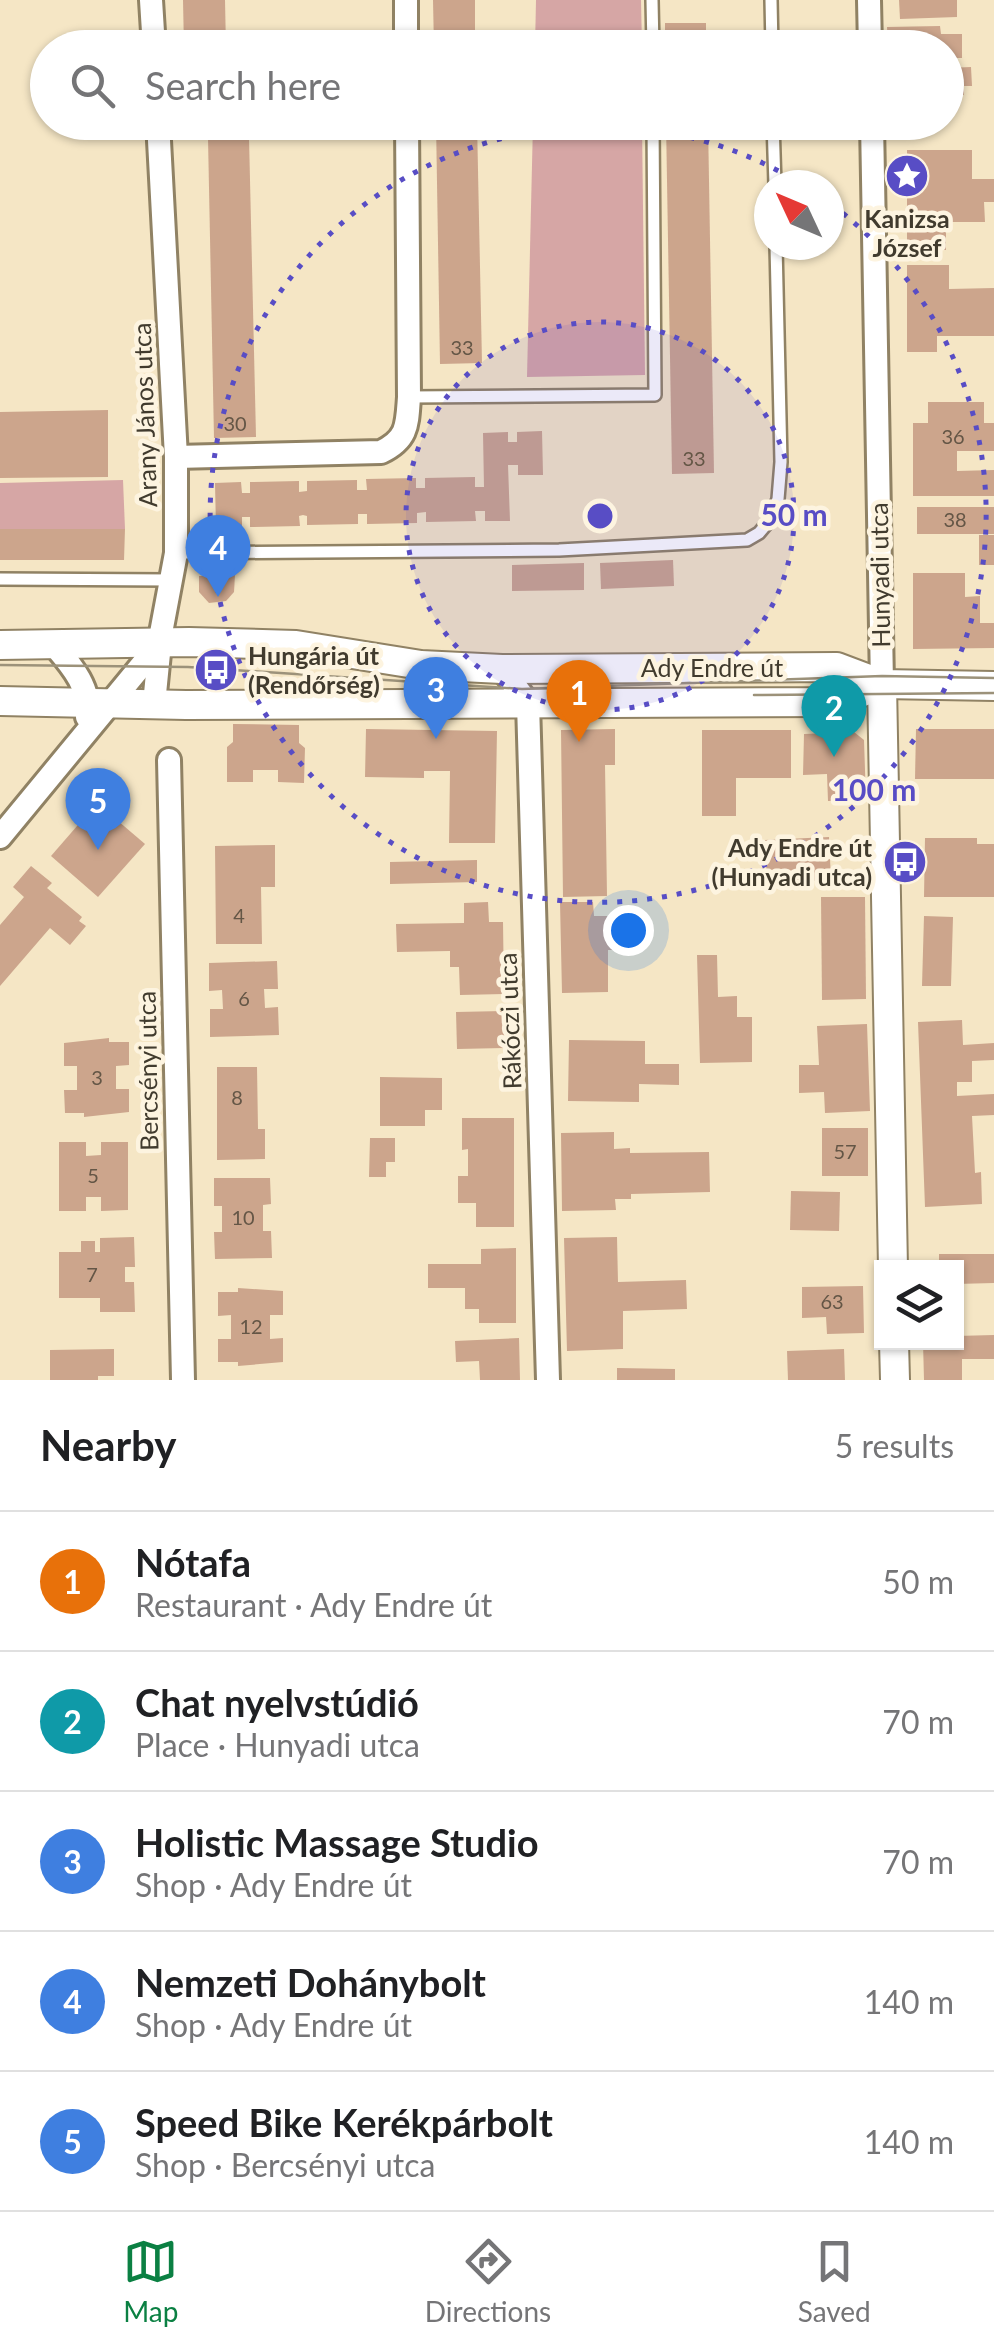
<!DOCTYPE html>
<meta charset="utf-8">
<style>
:root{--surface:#fff;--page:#f2f2f2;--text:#202124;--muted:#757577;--line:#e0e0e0;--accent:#0b8043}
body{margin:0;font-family:Lato,sans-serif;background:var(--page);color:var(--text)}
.controls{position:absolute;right:30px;bottom:30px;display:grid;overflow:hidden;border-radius:0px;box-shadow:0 2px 8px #0004}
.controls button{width:90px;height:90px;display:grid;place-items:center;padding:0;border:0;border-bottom:2px solid var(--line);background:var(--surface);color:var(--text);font:50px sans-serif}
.compass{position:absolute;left:754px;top:170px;width:90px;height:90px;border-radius:50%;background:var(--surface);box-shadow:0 2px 8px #0004;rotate:314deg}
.you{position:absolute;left:628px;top:930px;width:35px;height:35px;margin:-25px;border:8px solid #fff;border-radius:50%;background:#1a73e8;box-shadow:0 0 0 15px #1a73e833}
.badge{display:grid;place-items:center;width:65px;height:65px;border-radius:50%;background:var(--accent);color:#fff;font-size:32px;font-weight:700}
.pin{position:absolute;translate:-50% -82px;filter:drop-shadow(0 2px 5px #0008)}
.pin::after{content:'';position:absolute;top:52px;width:35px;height:30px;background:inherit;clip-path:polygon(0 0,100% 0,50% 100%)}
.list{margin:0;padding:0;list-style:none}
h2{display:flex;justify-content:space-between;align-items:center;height:130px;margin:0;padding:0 40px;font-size:42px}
h2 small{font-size:32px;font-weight:400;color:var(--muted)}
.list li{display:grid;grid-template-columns:65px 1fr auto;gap:30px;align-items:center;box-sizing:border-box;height:140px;padding:0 40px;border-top:2px solid var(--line)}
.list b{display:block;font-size:38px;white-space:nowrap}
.list p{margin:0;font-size:32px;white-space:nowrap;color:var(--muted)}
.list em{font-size:32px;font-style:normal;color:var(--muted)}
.icon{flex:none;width:55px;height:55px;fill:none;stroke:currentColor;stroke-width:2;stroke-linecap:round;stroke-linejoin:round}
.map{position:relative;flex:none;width:994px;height:1380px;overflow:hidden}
.search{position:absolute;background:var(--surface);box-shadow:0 2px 8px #0004;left:30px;right:30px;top:30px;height:110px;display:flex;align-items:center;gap:25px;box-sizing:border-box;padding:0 35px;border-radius:55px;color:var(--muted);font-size:38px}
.sheet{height:830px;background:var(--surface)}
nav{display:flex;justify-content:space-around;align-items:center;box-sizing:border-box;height:140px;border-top:2px solid var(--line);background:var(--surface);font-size:28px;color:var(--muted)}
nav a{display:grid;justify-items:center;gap:5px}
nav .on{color:var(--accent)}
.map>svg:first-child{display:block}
</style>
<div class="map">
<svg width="994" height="1380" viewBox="0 0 994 1380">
<rect width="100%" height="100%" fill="#f5e6c5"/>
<g fill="#d6a6a5">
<path d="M536,0H641L642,47H535Z"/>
<path d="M533,123H642L645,375L527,377Z"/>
<path d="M123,480L125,529H0V483Z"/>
</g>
<g fill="#cca58c">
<path d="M183,0H225L226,48H184Z"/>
<path d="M433,0H475V48H434Z"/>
<path d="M899,0H957V17L900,19Z"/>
<rect x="665" y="23" width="41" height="25"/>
<path d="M940,26L941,34H962V58H946V48H888L887,27Z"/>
<path d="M971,67L972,86H964V95H946V68Z"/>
<path d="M436,122H477L482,363L440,364Z"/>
<path d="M666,122H708L714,473L672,474Z"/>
<path d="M249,137L256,437L214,438L208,138Z"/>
<path d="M907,150H972V179H994V202H984L985,222H946V250H907Z"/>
<path d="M907,265H949V289L994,288V336H937V352H907Z"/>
<path d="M928,402H984V423H994V451H957V471L994,470V496H913V423H928Z"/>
<path d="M108,410V477L0,478V412Z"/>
<path d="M542,431L543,475H518V465H508L510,521H485V511H475L476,521L426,522V512L417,513V523L367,524V514H358V524L307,525V516L303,515L299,516L300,526L250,527V517H242V527L216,528L215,483L241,482L242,493H250V482L299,481V492L307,491V481L357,480V490H367L366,479L416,478V488H425V478L475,477V487H484L483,433L508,432V442H517V432Z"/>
<rect x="917" y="507" width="77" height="27"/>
<path d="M0,529H125L124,560H0Z"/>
<rect x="979" y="535" width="15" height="30"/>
<path d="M673,560L674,586L601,589L600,563Z"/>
<path d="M584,563V590L512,591V565Z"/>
<path d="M913,573H965V597L980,596V623H994V648L913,649Z"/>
<path d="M235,575L234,592L226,601L209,603L199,592V576Z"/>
<path d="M233,724L299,725V743L305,748L304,783L278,782V770H253V782H227V747L233,742Z"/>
<path d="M366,729L497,731L495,843H449L450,771H424V778L365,777Z"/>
<path d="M615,729V765H605L607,896L563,897L561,730Z"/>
<path d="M916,729H994V779H915Z"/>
<path d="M702,730H791V778H736V816H702Z"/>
<path d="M854,732L864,740L866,800L828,801L827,774L803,775L804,734Z"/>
<path d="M97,803L145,844L98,897L51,856Z"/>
<path d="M829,837L831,880L767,883L765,840Z"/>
<path d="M925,838H977V844H994V897H924Z"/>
<path d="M275,845V887H261L262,944H216L215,846Z"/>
<path d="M477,860V882L390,884V862Z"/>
<path d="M31,866L52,883L47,888L82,917L79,921L86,926L70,945L50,928L0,986V925L24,897L13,887Z"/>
<path d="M821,897H865L866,999L822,1000Z"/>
<path d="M488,902L489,922H503L504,994L460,995L459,967H450V951L397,952L396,924L464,923V903Z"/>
<path d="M560,902H593L594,916H619L620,950H608V992L562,993Z"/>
<path d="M924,916L953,917L951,986H922Z"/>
<path d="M697,955H717L718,997L737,996V1017H752V1062L700,1063Z"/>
<path d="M277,961L278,989H264L265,1008L278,1007L279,1035L210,1037V1009H223L222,990L209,991V963Z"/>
<path d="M504,1011V1048L457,1049L456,1012Z"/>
<path d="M962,1020L963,1045L994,1043V1060L972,1061V1082H957V1096L994,1094V1115L972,1116L975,1173L981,1172L982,1204L925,1207L918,1022Z"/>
<path d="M867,1024L870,1111L825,1113L824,1092L799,1093V1065H819L817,1026Z"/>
<path d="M109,1038V1042H129V1065L116,1066V1089H129V1112L84,1117V1113H65L64,1090H77V1066H64V1043Z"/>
<path d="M569,1040L645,1041V1064H679V1085L639,1084V1102L568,1101Z"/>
<path d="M217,1067H257L258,1129H265V1159L217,1160Z"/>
<path d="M380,1077L442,1078V1110H425V1126H380Z"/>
<path d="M462,1118H514V1227H476V1203H458V1176H468V1149L462,1150Z"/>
<rect x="822" y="1128" width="46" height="48"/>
<path d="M614,1132V1149L630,1148V1153L709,1152L710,1192L631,1194V1199H615L616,1210L562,1211L561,1133Z"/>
<path d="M370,1138H395V1162H386V1177H369Z"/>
<path d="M59,1142H86V1156L101,1155V1142H128V1210L101,1211V1197H86V1211H59Z"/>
<path d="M214,1178H270L271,1204L263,1205V1231H271L272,1258L215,1259L214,1232H222V1206H214Z"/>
<path d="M791,1191L840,1192L839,1231L790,1230Z"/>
<path d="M134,1237L135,1267H125V1282H134L135,1312H100V1298H59V1252H81V1241H95V1252H100V1238Z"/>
<path d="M617,1237L618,1282L686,1280L687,1309L623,1311V1349L567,1351L564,1238Z"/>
<path d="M516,1248V1323H479V1309H465V1288H428V1264H481V1249Z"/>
<path d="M939,1254H994V1283L956,1284V1268H939Z"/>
<path d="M863,1286L864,1333L827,1334L826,1317L802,1318V1287Z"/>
<path d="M238,1288L283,1291V1315H270V1339L283,1338V1362L238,1366V1362H218V1339H231V1315L218,1316V1292H238Z"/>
<path d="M994,1335V1359H962V1380H924L923,1342H956V1336Z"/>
<path d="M519,1338L520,1380H480L479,1361L456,1362L455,1341Z"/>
<path d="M114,1349V1376H98V1380H50V1350Z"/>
<path d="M844,1349L845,1380H788L787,1351Z"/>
<path d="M617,1368L675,1369V1380H617Z"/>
</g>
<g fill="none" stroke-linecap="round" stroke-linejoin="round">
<g stroke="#908264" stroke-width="16">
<g id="service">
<path d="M652,0L653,48"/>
<path d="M771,0L772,48"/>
<path d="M773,122L775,185"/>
<path d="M409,397L655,395L653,122"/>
<path d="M176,553L559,550L747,540L759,533L770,520L778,499L781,462L776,245"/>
<path d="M0,579L170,580"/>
</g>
</g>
<g stroke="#908264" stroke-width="28">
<g id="minor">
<path d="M151,0L154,48"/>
<path d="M406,0V48"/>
<path d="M869,0L870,48"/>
<path d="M872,122L882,684"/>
<path d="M176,457L381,452C408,439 407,425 409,397L407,122"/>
<path d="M54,645C71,665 92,689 87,717"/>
<path d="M502,669L528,703L548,1380"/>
<path d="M154,704L161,633L176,553V457L158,122"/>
<path d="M169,760L183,1380"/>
<path d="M0,837L160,643"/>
</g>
</g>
<g stroke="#908264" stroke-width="32">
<g id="tertiary">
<path d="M0,645L189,642L296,645L421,665L502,669L837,667L882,684L994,686"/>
<path d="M882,684L893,1268"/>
<path d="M0,701L186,705L838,702L882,684"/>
<path d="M894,1342L895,1380"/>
</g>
</g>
<use href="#service" stroke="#fff" stroke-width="11"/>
<use href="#minor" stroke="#fff" stroke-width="22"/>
<use href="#tertiary" stroke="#fff" stroke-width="28"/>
<g stroke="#9c927a" stroke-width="2.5">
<path d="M0,665L188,667L522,689L882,676L994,678"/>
<path d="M754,695L994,693"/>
</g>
</g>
<circle cx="600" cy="516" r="194" fill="#584dc5" fill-opacity=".12"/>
<g fill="none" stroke="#584dc5" stroke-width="5" stroke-dasharray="5 10">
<circle cx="600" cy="516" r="194"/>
<path d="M831 204A388 388 0 1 1 800 183"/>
</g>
<defs>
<g id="sight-disc" transform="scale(2.25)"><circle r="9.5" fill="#584dc5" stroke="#fdf4e0"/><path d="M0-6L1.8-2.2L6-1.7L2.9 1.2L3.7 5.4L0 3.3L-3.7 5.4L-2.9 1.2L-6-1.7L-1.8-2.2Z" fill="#fff"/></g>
<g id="bus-disc" transform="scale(2.25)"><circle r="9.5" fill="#584dc5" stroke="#fdf4e0"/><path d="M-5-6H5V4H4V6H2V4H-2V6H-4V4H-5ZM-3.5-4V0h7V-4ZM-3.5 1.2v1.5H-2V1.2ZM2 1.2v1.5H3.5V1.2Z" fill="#fff"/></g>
</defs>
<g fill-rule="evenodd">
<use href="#sight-disc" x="907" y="176"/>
<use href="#bus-disc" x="216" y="670"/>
<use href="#bus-disc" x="905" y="862"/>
</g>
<g text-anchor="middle" stroke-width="9" stroke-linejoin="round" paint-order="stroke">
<g font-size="20" fill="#645646">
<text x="462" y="355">33</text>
<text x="235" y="431">30</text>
<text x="953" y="444">36</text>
<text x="694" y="466">33</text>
<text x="955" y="527">38</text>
<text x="239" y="923">4</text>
<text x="244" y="1006">6</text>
<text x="97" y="1085">3</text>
<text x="237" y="1105">8</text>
<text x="845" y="1159">57</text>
<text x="93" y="1183">5</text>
<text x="243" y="1225">10</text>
<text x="92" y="1282">7</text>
<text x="832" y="1309">63</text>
<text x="251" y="1334">12</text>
</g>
<g font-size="25" font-weight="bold" fill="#413b2e" stroke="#fdf4e0">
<text x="907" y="228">Kanizsa<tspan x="907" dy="29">József</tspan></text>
<text x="248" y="665" text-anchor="start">Hungária út<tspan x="248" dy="29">(Rendőrség)</tspan></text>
<text x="872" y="857" text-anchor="end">Ady Endre út<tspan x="872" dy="29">(Hunyadi utca)</tspan></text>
</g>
<g font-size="25" fill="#413b2e" stroke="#fdf4e0">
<text transform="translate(145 415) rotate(-92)" y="9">Arany János utca</text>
<text transform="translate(880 575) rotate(-91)" y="9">Hunyadi utca</text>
<text x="712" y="677">Ady Endre út</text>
<text transform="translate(510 1021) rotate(-92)" y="9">Rákóczi utca</text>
<text transform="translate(148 1071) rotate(-91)" y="9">Bercsényi utca</text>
</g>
</g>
<circle cx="600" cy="516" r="15" fill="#584dc5" stroke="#fdf4e0" stroke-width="5"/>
<g font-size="30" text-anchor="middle" font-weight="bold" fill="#584dc5" stroke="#fdf4e0" stroke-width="9" stroke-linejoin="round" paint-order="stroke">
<text x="794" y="526">50 m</text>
<text x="874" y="801">100 m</text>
</g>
</svg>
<div class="controls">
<button><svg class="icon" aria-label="layers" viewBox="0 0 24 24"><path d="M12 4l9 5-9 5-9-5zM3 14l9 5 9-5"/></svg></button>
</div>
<svg class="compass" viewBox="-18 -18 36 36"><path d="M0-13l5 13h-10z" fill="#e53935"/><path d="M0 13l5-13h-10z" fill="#757577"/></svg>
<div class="you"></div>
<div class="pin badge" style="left:579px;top:742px;background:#e8710a">1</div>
<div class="pin badge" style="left:834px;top:757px;background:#0f9aa8">2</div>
<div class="pin badge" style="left:436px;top:739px;background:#3f7fe0">3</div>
<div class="pin badge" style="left:218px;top:597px;background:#3f7fe0">4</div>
<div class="pin badge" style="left:98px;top:850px;background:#3f7fe0">5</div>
<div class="search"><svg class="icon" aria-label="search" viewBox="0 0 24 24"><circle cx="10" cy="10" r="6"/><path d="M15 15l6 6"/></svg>Search here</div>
</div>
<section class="sheet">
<h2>Nearby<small>5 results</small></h2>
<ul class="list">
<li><span class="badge" style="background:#e8710a">1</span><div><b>Nótafa</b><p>Restaurant · Ady Endre út</p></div><em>50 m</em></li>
<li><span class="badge" style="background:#0f9aa8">2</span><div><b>Chat nyelvstúdió</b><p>Place · Hunyadi utca</p></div><em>70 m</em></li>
<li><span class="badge" style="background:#3f7fe0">3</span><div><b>Holistic Massage Studio</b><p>Shop · Ady Endre út</p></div><em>70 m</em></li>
<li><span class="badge" style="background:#3f7fe0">4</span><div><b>Nemzeti Dohánybolt</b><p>Shop · Ady Endre út</p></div><em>140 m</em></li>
<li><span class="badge" style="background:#3f7fe0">5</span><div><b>Speed Bike Kerékpárbolt</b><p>Shop · Bercsényi utca</p></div><em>140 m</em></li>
</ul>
</section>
<nav>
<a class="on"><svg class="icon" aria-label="map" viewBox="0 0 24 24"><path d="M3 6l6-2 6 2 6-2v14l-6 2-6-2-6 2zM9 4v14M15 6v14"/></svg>Map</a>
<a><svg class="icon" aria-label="directions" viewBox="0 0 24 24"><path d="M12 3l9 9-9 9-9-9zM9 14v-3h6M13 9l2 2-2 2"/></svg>Directions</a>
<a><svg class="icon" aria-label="saved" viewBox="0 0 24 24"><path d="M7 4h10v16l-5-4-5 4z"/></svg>Saved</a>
</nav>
